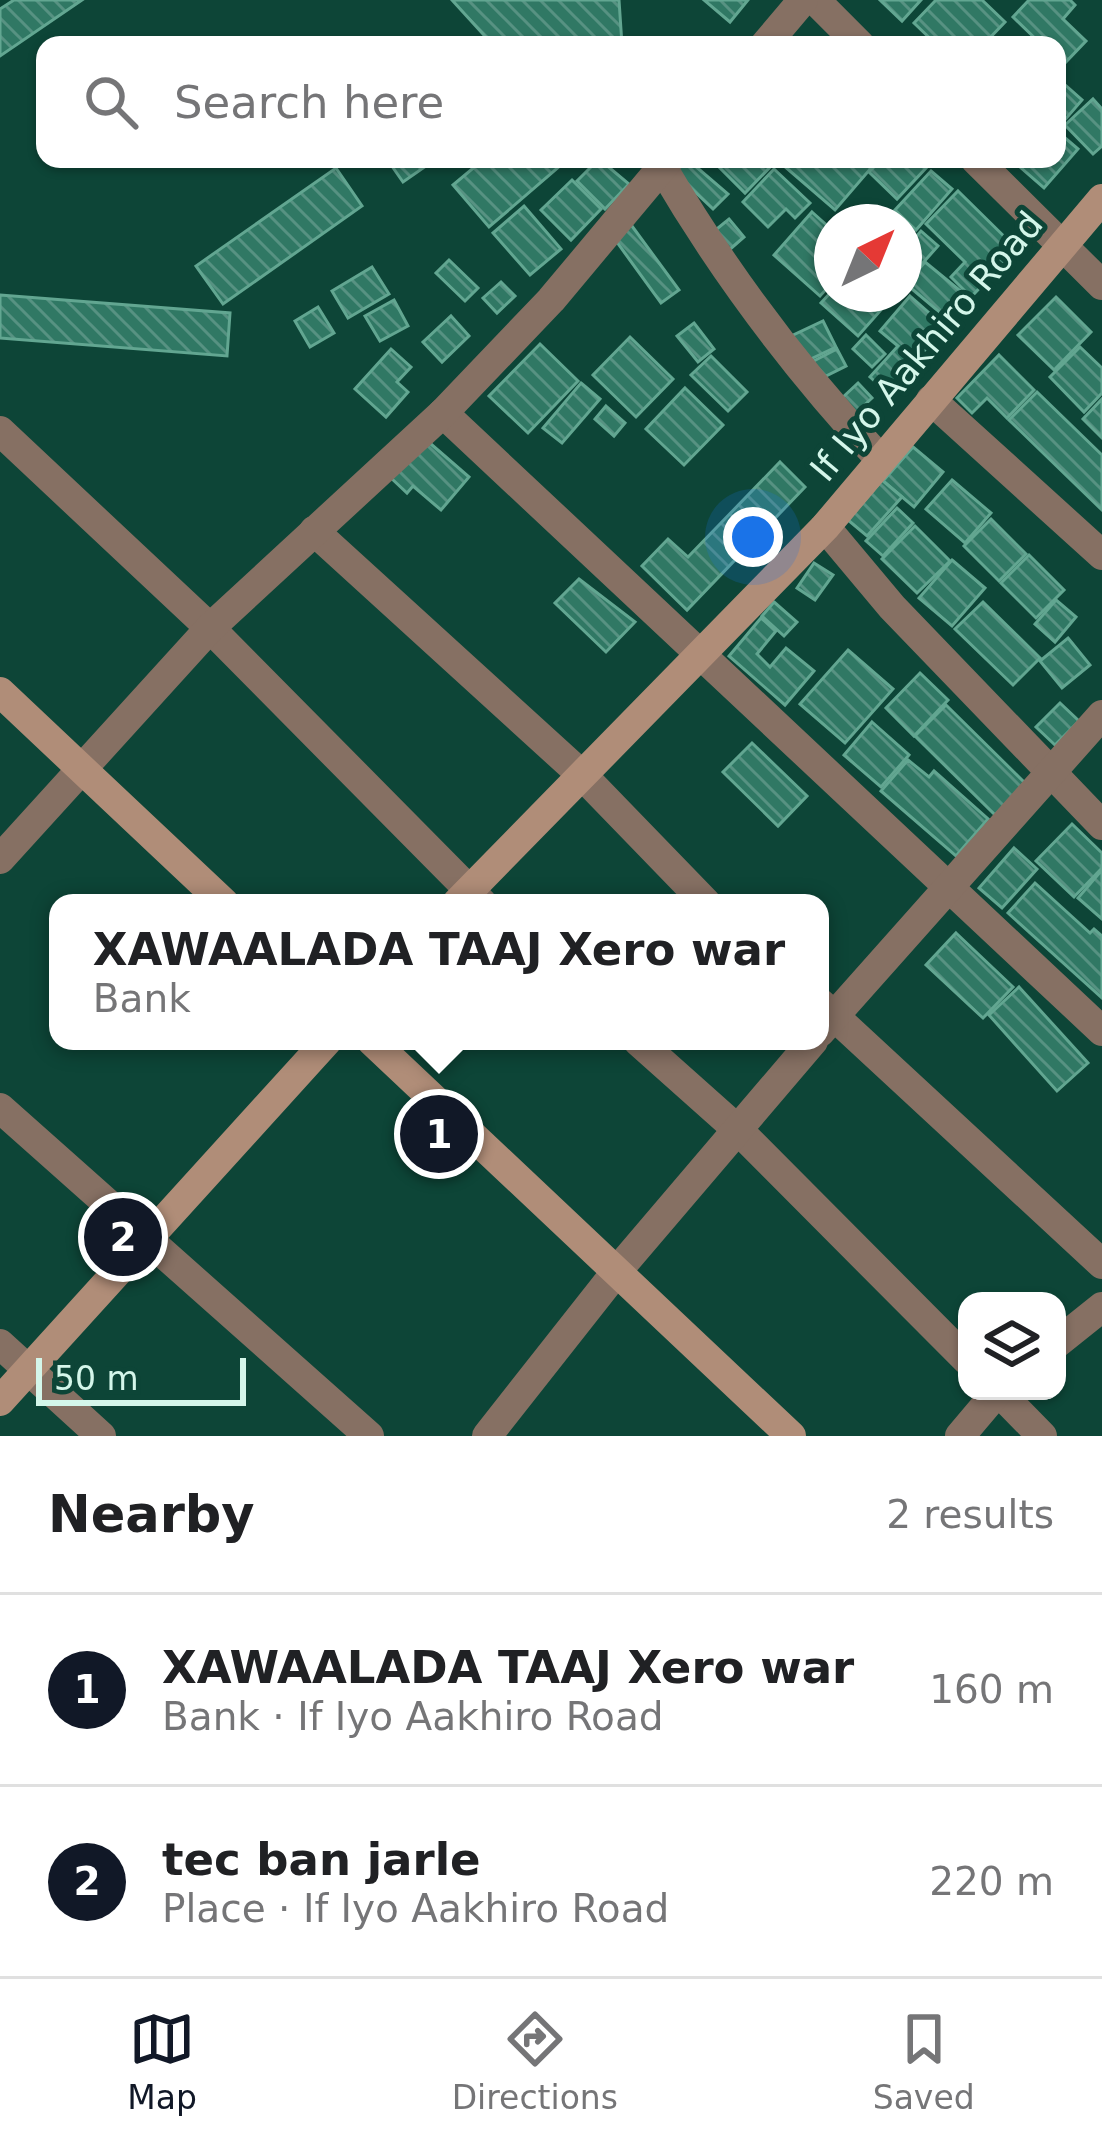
<!DOCTYPE html>
<meta charset="utf-8">
<style>
:root{--surface:#fff;--page:#f6f6f6;--text:#202124;--muted:#757577;--line:#e0e0e0;--accent:#111827}
body{margin:0;font-family:"DejaVu Sans",sans-serif;background:var(--page);color:var(--text)}
.controls{position:absolute;right:36px;bottom:36px;display:grid;overflow:hidden;border-radius:24px;box-shadow:0 3px 9px #0004}
.controls button{width:108px;height:108px;display:grid;place-items:center;padding:0;border:0;border-bottom:3px solid var(--line);background:var(--surface);color:var(--text);font:60px sans-serif}
.compass{position:absolute;left:814px;top:204px;width:108px;height:108px;border-radius:50%;background:var(--surface);box-shadow:0 3px 9px #0004;rotate:43deg}
.scale{position:absolute;left:36px;bottom:30px;width:210px;box-sizing:border-box;padding-left:12px;border:6px solid #d4f6ea;border-top:0;font-size:33px;line-height:42px;white-space:nowrap;color:#d4f6ea;-webkit-text-stroke:9px #0d4537;paint-order:stroke}
.you{position:absolute;left:753px;top:537px;width:42px;height:42px;margin:-30px;border:9px solid #fff;border-radius:50%;background:#1a73e8;box-shadow:0 0 0 18px #1a73e833}
.badge{display:grid;place-items:center;width:78px;height:78px;border-radius:50%;background:var(--accent);color:#fff;font-size:39px;font-weight:700}
.pin{position:absolute;translate:-50% -50%;border:6px solid #fff;box-shadow:0 3px 12px #0006}
.popup{position:absolute;left:49px;top:894px;width:780px;height:156px;box-sizing:border-box;display:grid;place-content:center;border-radius:24px;background:var(--surface);filter:drop-shadow(0 3px 9px #0005);font-size:39px;white-space:nowrap;color:var(--muted)}
.popup b{font-size:45px;color:var(--text)}
.popup::after{content:'';position:absolute;left:50%;top:100%;margin-left:-24px;border:24px solid transparent;border-top-color:var(--surface)}
.list{margin:0;padding:0;list-style:none}
h2{display:flex;justify-content:space-between;align-items:center;height:156px;margin:0;padding:0 48px;font-size:51px}
h2 small{font-size:39px;font-weight:400;color:var(--muted)}
.list li{display:grid;grid-template-columns:78px 1fr auto;gap:36px;align-items:center;box-sizing:border-box;height:192px;padding:0 48px;border-top:3px solid var(--line)}
.list b{display:block;font-size:45px;white-space:nowrap}
.list p{margin:0;font-size:39px;white-space:nowrap;color:var(--muted)}
.list em{font-size:39px;font-style:normal;color:var(--muted)}
.icon{flex:none;width:66px;height:66px;fill:none;stroke:currentColor;stroke-width:2;stroke-linecap:round;stroke-linejoin:round}
.map{position:relative;flex:none;width:1102px;height:1436px;overflow:hidden}
.search{position:absolute;background:var(--surface);box-shadow:0 3px 9px #0004;left:36px;right:36px;top:36px;height:132px;display:flex;align-items:center;gap:30px;box-sizing:border-box;padding:0 42px;border-radius:24px;color:var(--muted);font-size:45px}
.sheet{height:540px;background:var(--surface)}
nav{display:flex;justify-content:space-around;align-items:center;box-sizing:border-box;height:168px;border-top:3px solid var(--line);background:var(--surface);font-size:33px;color:var(--muted)}
nav a{display:grid;justify-items:center;gap:6px}
nav .on{color:var(--accent)}
.map>svg:first-child{display:block}
</style>
<div class="map">
<svg width="1102" height="1436" viewBox="0 0 1102 1436">
<defs>
<pattern id="building-back-hatch" width="6" height="6" patternUnits="userSpaceOnUse" patternTransform="scale(3)"><rect width="6" height="6" fill="#307864"/><path d="M-1 5l2 2M0 0l6 6M5-1l2 2" fill="none" stroke="#579282"/></pattern>
</defs>
<rect width="100%" height="100%" fill="#0d4537"/>
<g fill="url(#building-back-hatch)" stroke="#62a691" stroke-width="3">
<path d="M14,0H82L0,56V9Z"/>
<path d="M452,0H619L622,45H493Z"/>
<path d="M704,0H748L730,22Z"/>
<path d="M880,0H921L902,21Z"/>
<path d="M936,0H982L1005,22L983,45H937L914,23Z"/>
<path d="M1029,0H1070L1075,5L1063,19L1086,41L1063,65L1057,45H1042L1013,17Z"/>
<path d="M1063,83L1082,100L1057,129V89Z"/>
<path d="M1093,99L1102,109V146L1093,154L1065,125Z"/>
<path d="M1057,131L1078,149L1044,188L1011,159H1057Z"/>
<path d="M387,159H436L403,182Z"/>
<path d="M484,159H568L489,227L453,185Z"/>
<path d="M599,159L629,184L605,209L577,181Z"/>
<path d="M687,159L728,194L713,209L674,172Z"/>
<path d="M711,159H778L745,193Z"/>
<path d="M788,159H863L872,167L835,210L783,165Z"/>
<path d="M882,159H916L926,168L897,199L869,172Z"/>
<path d="M336,168L362,206L223,304L196,266Z"/>
<path d="M774,169L810,203L795,218L786,209L768,227L743,202Z"/>
<path d="M931,171L952,189L916,230L895,210Z"/>
<path d="M572,180L601,209L571,240L541,210Z"/>
<path d="M958,191L1017,249L971,297L951,277L965,262L926,224Z"/>
<path d="M524,206L561,249L530,275L493,233Z"/>
<path d="M812,212L832,230V283L820,296L774,255Z"/>
<path d="M729,219L744,237L728,251L713,232Z"/>
<path d="M629,222L679,290L661,303L611,234Z"/>
<path d="M921,231L938,246L904,284V250Z"/>
<path d="M449,260L478,288L465,301L436,273Z"/>
<path d="M925,262L963,293L944,316L906,284Z"/>
<path d="M372,267L389,294L348,318L332,291Z"/>
<path d="M501,282L515,296L497,313L483,298Z"/>
<path d="M832,291V294H895L858,336L821,303Z"/>
<path d="M0,295L230,313L227,356L0,338Z"/>
<path d="M910,296L945,327L888,393L870,377L898,346L880,331Z"/>
<path d="M1056,297L1091,332L1054,370L1018,335Z"/>
<path d="M394,300L408,326L380,341L365,316Z"/>
<path d="M318,307L334,333L310,347L295,321Z"/>
<path d="M451,316L469,336L442,362L423,342Z"/>
<path d="M823,321L836,347L800,364L787,338Z"/>
<path d="M694,323L714,349L698,362L677,336Z"/>
<path d="M866,335L885,354L872,367L853,349Z"/>
<path d="M630,337L673,379L636,417L593,375Z"/>
<path d="M540,344L578,381L528,433L489,396Z"/>
<path d="M1080,347L1102,368V393L1084,412L1050,377Z"/>
<path d="M391,349L411,367L397,382L408,392L386,417L355,389Z"/>
<path d="M837,349L846,366L814,382L806,365Z"/>
<path d="M999,355L1034,390L1007,418L987,398L972,413L957,398Z"/>
<path d="M711,356L747,392L728,411L691,375Z"/>
<path d="M581,383L600,399L562,443L543,428Z"/>
<path d="M858,383L872,398L841,427L827,412Z"/>
<path d="M685,388L723,425L684,465L646,429Z"/>
<path d="M1037,392L1102,455V510L1009,420Z"/>
<path d="M1102,399V438L1083,419Z"/>
<path d="M606,406L625,423L614,436L595,419Z"/>
<path d="M424,438L469,477L441,510L413,486L407,493L390,477Z"/>
<path d="M913,447L943,472L914,507L883,481Z"/>
<path d="M780,462L805,487L687,610L642,566L668,539L688,557Z"/>
<path d="M882,480L902,497L867,536L848,520Z"/>
<path d="M952,480L991,513L965,543L926,509Z"/>
<path d="M897,508L913,523L883,556L866,541Z"/>
<path d="M991,519L1026,554L999,581L964,546Z"/>
<path d="M915,526L950,561L917,593L882,559Z"/>
<path d="M1029,555L1064,590L1036,618L1001,583Z"/>
<path d="M952,560L985,588L952,626L919,598Z"/>
<path d="M814,563L833,575L815,600L797,588Z"/>
<path d="M579,579L635,622L606,652L555,603Z"/>
<path d="M1056,600L1076,617L1055,642L1035,624Z"/>
<path d="M774,602L797,622L784,636L762,616Z"/>
<path d="M983,602L1040,658L1013,685L955,629Z"/>
<path d="M761,618L776,631L757,654L770,667L786,648L814,671L785,705L729,656Z"/>
<path d="M1068,638L1090,665L1062,688L1040,661Z"/>
<path d="M848,650L893,689L845,743L800,704Z"/>
<path d="M920,673L948,700L914,736L886,708Z"/>
<path d="M1060,703L1079,721L1055,745L1036,727Z"/>
<path d="M946,705L1026,784L995,815L915,736Z"/>
<path d="M872,722L909,755L881,787L844,755Z"/>
<path d="M752,743L807,796L778,826L723,772Z"/>
<path d="M908,760L929,777L934,771L988,819L956,856L881,791Z"/>
<path d="M1072,824L1102,853V868L1074,897L1036,861Z"/>
<path d="M1014,848L1037,869L1002,908L979,888Z"/>
<path d="M1102,870V919L1078,898Z"/>
<path d="M1035,883L1090,933L1094,929L1102,936V998L1008,913Z"/>
<path d="M956,933L1013,987L983,1018L926,965Z"/>
<path d="M1019,987L1088,1063L1057,1091L989,1015Z"/>
</g>
<g fill="none" stroke-linecap="round" stroke-linejoin="round">
<g stroke="#867063" stroke-width="30">
<path d="M815,0L860,45"/>
<path d="M765,45L803,0"/>
<path d="M975,159L1102,285"/>
<path d="M662,167C724,273 797,370 881,460"/>
<path d="M931,400L1102,555"/>
<path d="M443,413L1102,1031"/>
<path d="M0,431L210,628L482,903"/>
<path d="M825,527L892,607L1102,825"/>
<path d="M314,531L583,776L706,903"/>
<path d="M0,859L210,628L443,413L551,300L669,159"/>
<path d="M820,1003L1102,1264"/>
<path d="M820,1032L1102,715"/>
<path d="M638,1041L739,1131L967,1360"/>
<path d="M0,1108L369,1436"/>
<path d="M1057,1343L1102,1307"/>
<path d="M0,1344L101,1436"/>
<path d="M998,1391L1042,1436"/>
<path d="M487,1436L617,1271L813,1041"/>
<path d="M960,1436L998,1391"/>
</g>
<g stroke="#b08d78" stroke-width="30">
<path d="M0,692L224,903"/>
<path d="M457,903L825,527L1102,199"/>
<path d="M372,1041L791,1436"/>
<path d="M0,1401L327,1041"/>
</g>
</g>
<g text-anchor="middle" stroke-width="10" stroke-linejoin="round" paint-order="stroke">
<g font-size="36" fill="#d4f6ea" stroke="#0d4537">
<text transform="translate(926 346) rotate(-50)" y="13">If Iyo Aakhiro Road</text>
</g>
</g>
</svg>
<div class="controls">
<button><svg class="icon" aria-label="layers" viewBox="0 0 24 24"><path d="M12 4l9 5-9 5-9-5zM3 14l9 5 9-5"/></svg></button>
</div>
<svg class="compass" viewBox="-18 -18 36 36"><path d="M0-13l5 13h-10z" fill="#e53935"/><path d="M0 13l5-13h-10z" fill="#757577"/></svg>
<div class="scale">50 m</div>
<div class="you"></div>
<div class="pin badge" style="left:439px;top:1134px">1</div>
<div class="popup"><b>XAWAALADA TAAJ Xero war</b>Bank</div>
<div class="pin badge" style="left:123px;top:1237px">2</div>
<div class="search"><svg class="icon" aria-label="search" viewBox="0 0 24 24"><circle cx="10" cy="10" r="6"/><path d="M15 15l6 6"/></svg>Search here</div>
</div>
<section class="sheet">
<h2>Nearby<small>2 results</small></h2>
<ul class="list">
<li><span class="badge">1</span><div><b>XAWAALADA TAAJ Xero war</b><p>Bank · If Iyo Aakhiro Road</p></div><em>160 m</em></li>
<li><span class="badge">2</span><div><b>tec ban jarle</b><p>Place · If Iyo Aakhiro Road</p></div><em>220 m</em></li>
</ul>
</section>
<nav>
<a class="on"><svg class="icon" aria-label="map" viewBox="0 0 24 24"><path d="M3 6l6-2 6 2 6-2v14l-6 2-6-2-6 2zM9 4v14M15 6v14"/></svg>Map</a>
<a><svg class="icon" aria-label="directions" viewBox="0 0 24 24"><path d="M12 3l9 9-9 9-9-9zM9 14v-3h6M13 9l2 2-2 2"/></svg>Directions</a>
<a><svg class="icon" aria-label="saved" viewBox="0 0 24 24"><path d="M7 4h10v16l-5-4-5 4z"/></svg>Saved</a>
</nav>
